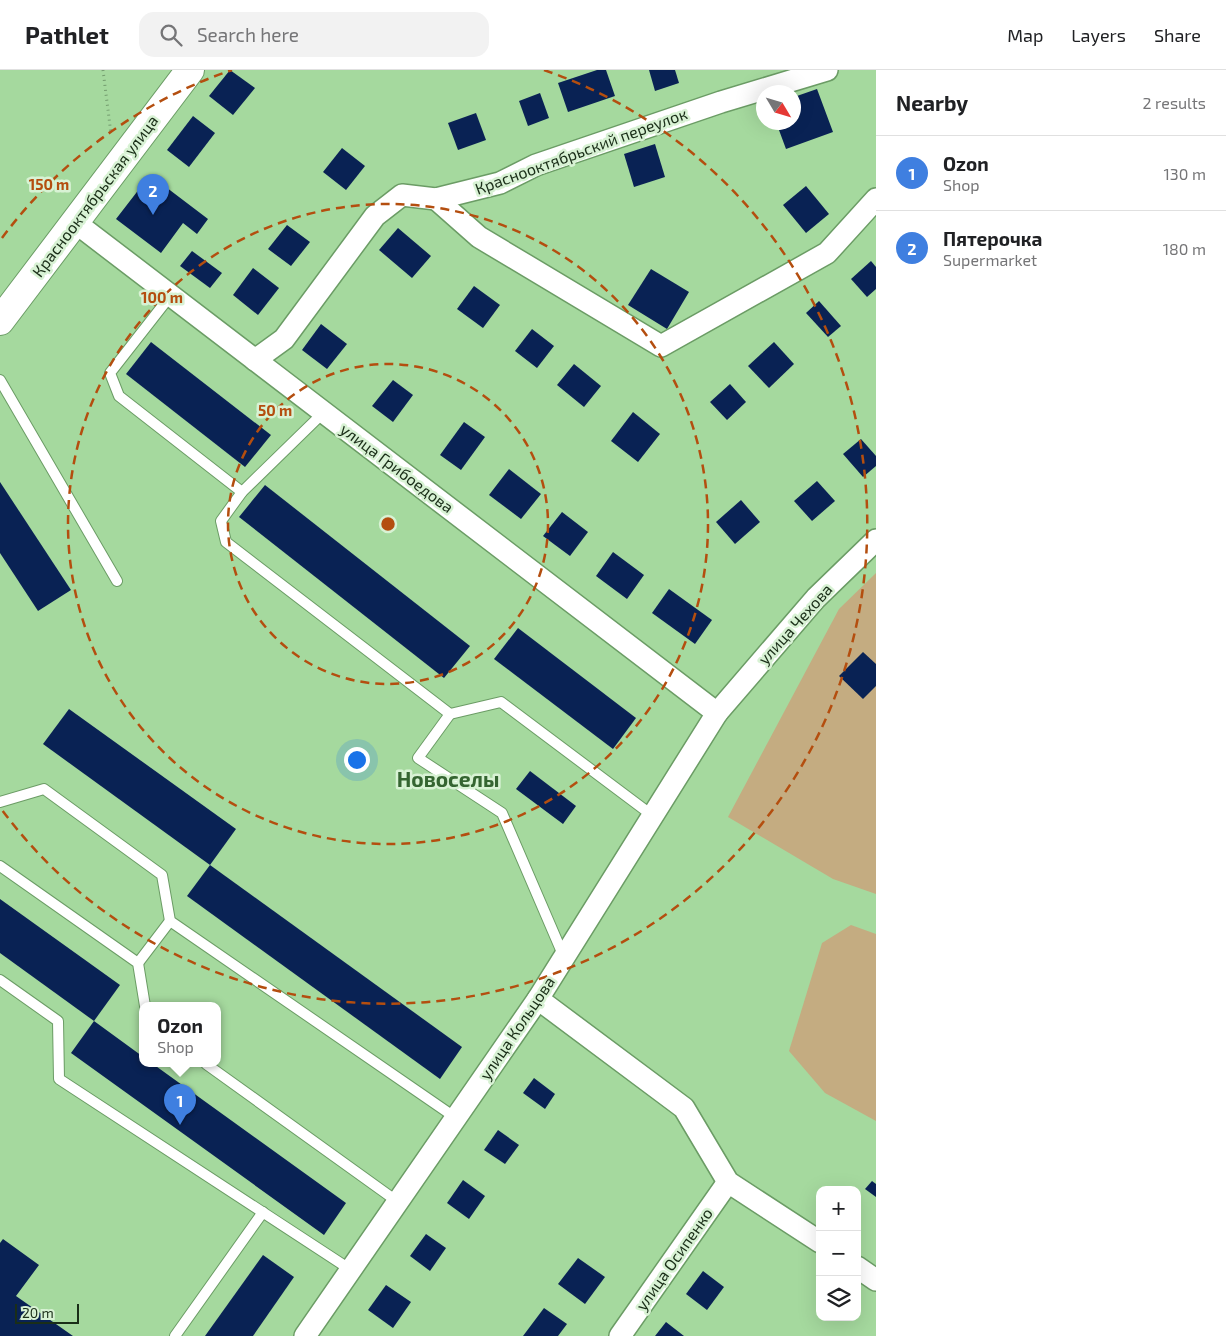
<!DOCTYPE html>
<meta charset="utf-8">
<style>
:root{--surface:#fff;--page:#f2f2f2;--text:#202124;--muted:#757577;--line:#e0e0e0;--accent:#d93025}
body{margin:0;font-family:"Exo 2",sans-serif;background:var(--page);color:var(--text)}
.controls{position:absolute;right:15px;bottom:15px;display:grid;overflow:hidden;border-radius:10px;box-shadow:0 5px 20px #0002}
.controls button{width:45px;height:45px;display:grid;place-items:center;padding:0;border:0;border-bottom:1px solid var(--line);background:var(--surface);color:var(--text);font:25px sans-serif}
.compass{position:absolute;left:756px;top:15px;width:45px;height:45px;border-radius:50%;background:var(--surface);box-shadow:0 5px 20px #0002;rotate:128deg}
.scale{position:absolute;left:15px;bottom:12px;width:64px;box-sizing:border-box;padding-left:5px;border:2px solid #1a2e18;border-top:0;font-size:14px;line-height:18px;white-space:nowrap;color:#1a2e18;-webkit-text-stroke:4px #d8f2d4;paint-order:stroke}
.you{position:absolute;left:356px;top:689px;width:18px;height:18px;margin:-12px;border:4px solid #fff;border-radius:50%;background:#1a73e8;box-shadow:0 0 0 8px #1a73e833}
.badge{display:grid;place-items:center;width:32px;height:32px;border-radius:50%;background:var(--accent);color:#fff;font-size:16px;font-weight:700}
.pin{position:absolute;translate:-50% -41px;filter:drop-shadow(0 1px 2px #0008)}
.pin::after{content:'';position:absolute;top:26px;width:18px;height:15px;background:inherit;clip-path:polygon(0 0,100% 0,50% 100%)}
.popup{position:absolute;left:139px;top:932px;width:82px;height:65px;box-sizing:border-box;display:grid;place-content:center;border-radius:10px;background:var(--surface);filter:drop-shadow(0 1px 4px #0005);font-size:16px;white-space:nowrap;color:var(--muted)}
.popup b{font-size:19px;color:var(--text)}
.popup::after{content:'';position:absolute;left:50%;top:100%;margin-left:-10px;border:10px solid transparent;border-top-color:var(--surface)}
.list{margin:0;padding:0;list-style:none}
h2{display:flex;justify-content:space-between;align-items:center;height:65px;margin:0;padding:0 20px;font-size:21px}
h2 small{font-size:16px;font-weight:400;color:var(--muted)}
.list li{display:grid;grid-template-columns:32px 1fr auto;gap:15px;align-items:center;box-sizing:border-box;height:75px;padding:0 20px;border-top:1px solid var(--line)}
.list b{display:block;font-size:19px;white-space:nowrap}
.list p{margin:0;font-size:16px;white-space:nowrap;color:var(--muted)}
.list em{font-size:16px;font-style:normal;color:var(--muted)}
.icon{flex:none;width:28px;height:28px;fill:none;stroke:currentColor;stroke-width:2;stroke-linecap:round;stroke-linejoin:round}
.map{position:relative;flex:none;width:876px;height:1266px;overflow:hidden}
header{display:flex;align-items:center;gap:30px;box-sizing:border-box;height:70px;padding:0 25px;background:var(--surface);border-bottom:1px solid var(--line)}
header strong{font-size:24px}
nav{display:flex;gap:28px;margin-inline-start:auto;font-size:18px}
.search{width:350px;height:45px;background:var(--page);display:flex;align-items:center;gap:12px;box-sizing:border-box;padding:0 18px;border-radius:15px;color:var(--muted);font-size:19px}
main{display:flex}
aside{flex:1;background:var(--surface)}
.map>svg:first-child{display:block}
</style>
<header>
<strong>Pathlet</strong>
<div class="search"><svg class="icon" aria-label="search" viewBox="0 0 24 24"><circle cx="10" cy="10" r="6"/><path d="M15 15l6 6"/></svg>Search here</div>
<nav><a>Map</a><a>Layers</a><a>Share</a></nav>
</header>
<main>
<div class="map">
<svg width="876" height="1266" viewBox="0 0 876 1266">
<rect width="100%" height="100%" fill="#a5d99e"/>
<g fill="#c4ac81">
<path d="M876,503V824L833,809L728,747L839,539Z"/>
<path d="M851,855L876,864V1051L825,1023L789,981L822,873Z"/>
</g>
<g fill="#092254">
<path d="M230,0L255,18L233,45L209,26Z"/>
<path d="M597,0H606L615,26L568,42L558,13Z"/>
<path d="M649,0H675L679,13L655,21Z"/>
<path d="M817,19L833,62L786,79L776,52H794V27Z"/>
<path d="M540,23L549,48L528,56L519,31Z"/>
<path d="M476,43L486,70L458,80L448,53Z"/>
<path d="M193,46L215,63L189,97L167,80Z"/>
<path d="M655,74L665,107L634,117L624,84Z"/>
<path d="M342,78L365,96L346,120L323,102Z"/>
<path d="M150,105L208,149L197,164L183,153L161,183L116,149Z"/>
<path d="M806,116L829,144L806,163L783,135Z"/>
<path d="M287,155L310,172L291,196L268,179Z"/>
<path d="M398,158L431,186L412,208L379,180Z"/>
<path d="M192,181L222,203L210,218L180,196Z"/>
<path d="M871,191L876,197V219L867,227L851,209Z"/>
<path d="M253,198L279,218L258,245L233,225Z"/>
<path d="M651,199L689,222L667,259L628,235Z"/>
<path d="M474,216L500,235L483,258L457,239Z"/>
<path d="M819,231L841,256L828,267L806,243Z"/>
<path d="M321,254L347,274L327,299L302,280Z"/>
<path d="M532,259L554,276L537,298L515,281Z"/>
<path d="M151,272L271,365L245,397L126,304Z"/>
<path d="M774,272L794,294L769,318L748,296Z"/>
<path d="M574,294L601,316L584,337L557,315Z"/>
<path d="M393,310L413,325L393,352L372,336Z"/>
<path d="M730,314L746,332L727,350L710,332Z"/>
<path d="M633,342L660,364L638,392L611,371Z"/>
<path d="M464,352L485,367L461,400L440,385Z"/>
<path d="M861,369L876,386V396L863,407L843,384Z"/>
<path d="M509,399L541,424L521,449L489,425Z"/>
<path d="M817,411L835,431L812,451L794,431Z"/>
<path d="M0,412L71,520L38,541L0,483Z"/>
<path d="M265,415L470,576L444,608L239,447Z"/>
<path d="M741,430L760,452L735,474L716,452Z"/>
<path d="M562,442L588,462L570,486L543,466Z"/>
<path d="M613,482L644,505L627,529L596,506Z"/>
<path d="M669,519L712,550L695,574L652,543Z"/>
<path d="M518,558L636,648L613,679L494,589Z"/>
<path d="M863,582L876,594V616L863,629L839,606Z"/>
<path d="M69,639L236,759L210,795L43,674Z"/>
<path d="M530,701L576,736L563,754L516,719Z"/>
<path d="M210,795L462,977L440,1009L187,826Z"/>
<path d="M0,829L120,915L94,951L0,883Z"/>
<path d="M94,951L142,986V994H153L346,1133L324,1165L71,983Z"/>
<path d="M534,1008L555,1024L545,1039L523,1023Z"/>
<path d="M498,1060L519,1075L505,1094L484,1080Z"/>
<path d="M463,1110L485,1126L469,1149L447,1133Z"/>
<path d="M872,1111L876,1114V1127L865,1119Z"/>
<path d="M426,1164L446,1178L430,1201L410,1186Z"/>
<path d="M3,1169L39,1195L16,1226L73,1266H0V1173Z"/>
<path d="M263,1185L294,1207L253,1266H205Z"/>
<path d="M578,1188L605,1207L585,1234L558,1214Z"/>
<path d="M703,1201L724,1217L707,1240L686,1224Z"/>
<path d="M386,1215L411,1232L393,1258L368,1240Z"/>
<path d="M544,1238L567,1254L558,1266H523Z"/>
<path d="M666,1252L684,1266H655Z"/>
</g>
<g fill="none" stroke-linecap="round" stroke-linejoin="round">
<g stroke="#6b9c65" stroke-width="12">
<g id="lane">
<path d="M171,225L110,303L119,326L242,422"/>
<path d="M0,310L117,511"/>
<path d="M324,342L242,422L221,451L226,472L450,644L501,632L653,746"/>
<path d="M450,644L418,688L502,743L564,887"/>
<path d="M0,732L44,719L162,805L170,851L456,1048"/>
<path d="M0,796L138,893L145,936"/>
<path d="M138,893L170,851"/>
<path d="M0,910L58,951L59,1009L351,1200"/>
<path d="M206,994L398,1132"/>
<path d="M175,1266L263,1142"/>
</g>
</g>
<g stroke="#6b9c65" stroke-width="24">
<g id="street">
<path d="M436,129L479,167L661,276L827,183L876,129"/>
<path d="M76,153L717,643"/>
<path d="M255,290L284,269L375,146L402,125L436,129L500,113L536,95L721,32L827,0"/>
<path d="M538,929L684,1038L728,1112L820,1172"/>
<path d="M857,1197L876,1210"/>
<path d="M305,1266L538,929L717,643L816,528L876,470"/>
<path d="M620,1266L728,1112"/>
</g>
</g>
<g stroke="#6b9c65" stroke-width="30">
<path id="secondary" d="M0,251L190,0"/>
</g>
<path stroke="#749d6f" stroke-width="3" stroke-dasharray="1 4" stroke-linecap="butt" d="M103,0L111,64"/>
<use href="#lane" stroke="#fff" stroke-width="10"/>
<use href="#street" stroke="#fff" stroke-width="21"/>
<use href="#secondary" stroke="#fff" stroke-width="28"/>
</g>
<g fill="none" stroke="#b44e0f" stroke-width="2.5" stroke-dasharray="9 6">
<circle cx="388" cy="454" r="160"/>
<circle cx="388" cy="454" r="320"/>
<path d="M2 168A480 480 0 0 1 232 0M544 0A480 480 0 1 1 2 740"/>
</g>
<g text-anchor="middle" stroke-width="5" stroke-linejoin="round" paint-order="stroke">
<g font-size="16" fill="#1a2e18" stroke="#d8f2d4">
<text transform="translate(581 81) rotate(-20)" y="6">Краснооктябрьский переулок</text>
<text transform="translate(95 126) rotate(-53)" y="6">Краснооктябрьская улица</text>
<text transform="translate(397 398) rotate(37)" y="6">улица Грибоедова</text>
<text transform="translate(795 554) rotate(-48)" y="6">улица Чехова</text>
<text transform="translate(517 958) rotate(-56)" y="6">улица Кольцова</text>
<text transform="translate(674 1189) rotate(-55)" y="6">улица Осипенко</text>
</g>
<g font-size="21" font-weight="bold" fill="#356531" stroke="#d8f2d4">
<text x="448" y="717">Новоселы</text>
</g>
</g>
<circle cx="388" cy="454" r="8" fill="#b44e0f" stroke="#d8f2d4" stroke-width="2.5"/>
<g font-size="15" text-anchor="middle" font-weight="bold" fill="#b44e0f" stroke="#d8f2d4" stroke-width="5" stroke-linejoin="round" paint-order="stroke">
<text x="49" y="120">150 m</text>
<text x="162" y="233">100 m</text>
<text x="275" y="346">50 m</text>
</g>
</svg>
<div class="controls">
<button>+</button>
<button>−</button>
<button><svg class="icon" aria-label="layers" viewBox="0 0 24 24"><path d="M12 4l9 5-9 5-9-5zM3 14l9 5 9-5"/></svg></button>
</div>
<svg class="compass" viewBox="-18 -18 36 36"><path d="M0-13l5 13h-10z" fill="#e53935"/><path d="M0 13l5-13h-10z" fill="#757577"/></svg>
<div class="scale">20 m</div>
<div class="you"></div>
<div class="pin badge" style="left:180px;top:1055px;background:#3f7fe0">1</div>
<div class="popup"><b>Ozon</b>Shop</div>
<div class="pin badge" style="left:153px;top:145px;background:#3f7fe0">2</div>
</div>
<aside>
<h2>Nearby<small>2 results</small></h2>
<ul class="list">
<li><span class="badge" style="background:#3f7fe0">1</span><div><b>Ozon</b><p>Shop</p></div><em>130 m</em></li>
<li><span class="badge" style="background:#3f7fe0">2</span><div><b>Пятерочка</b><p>Supermarket</p></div><em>180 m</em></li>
</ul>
</aside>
</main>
